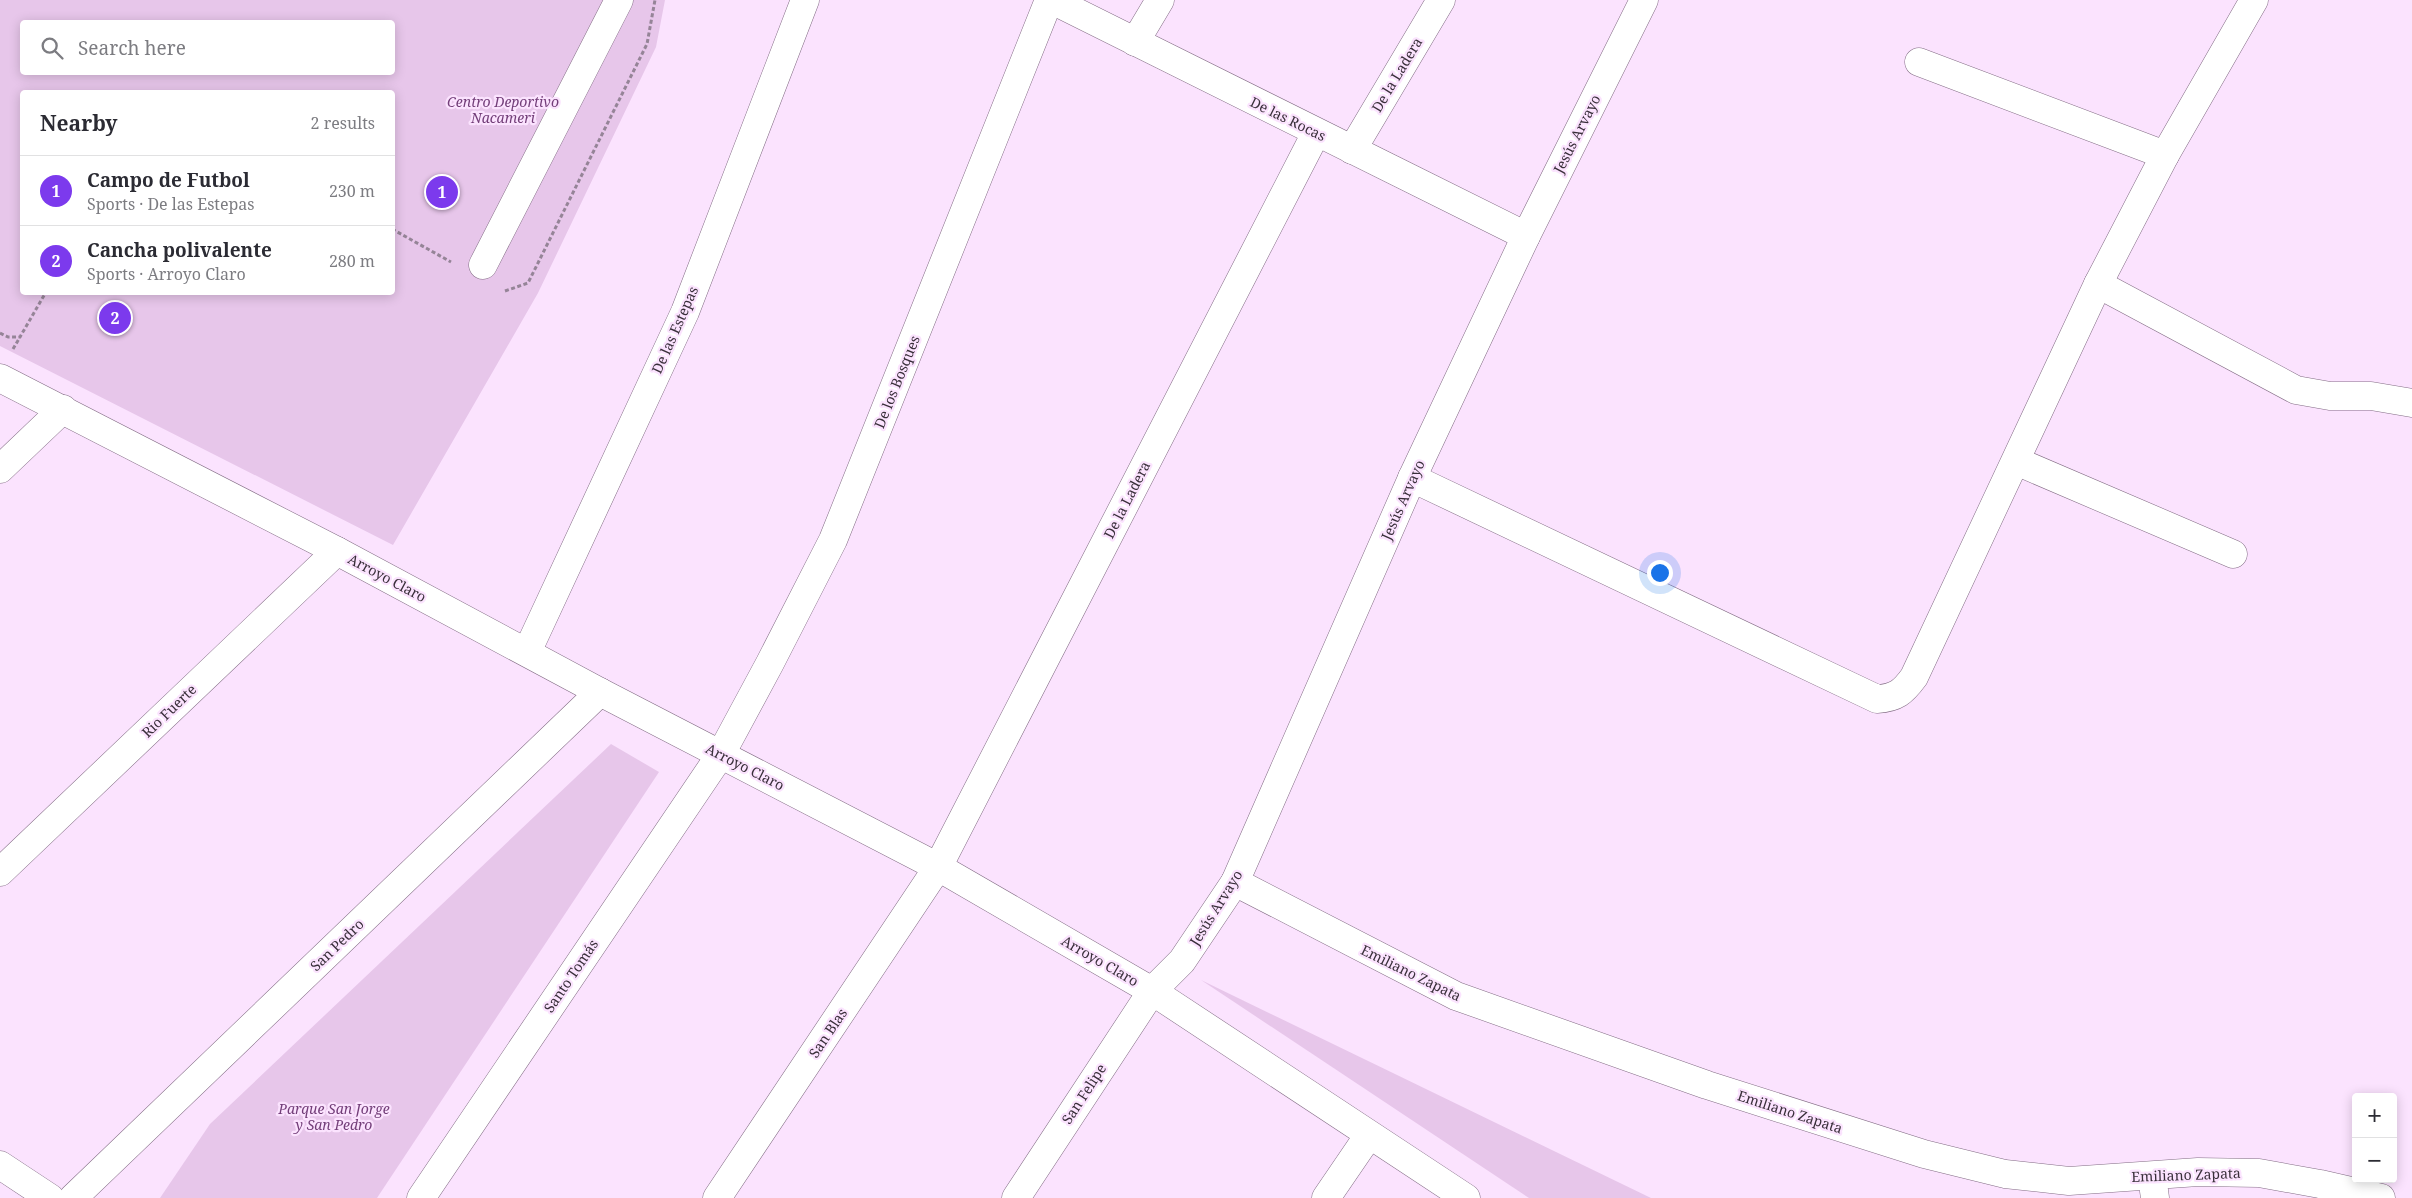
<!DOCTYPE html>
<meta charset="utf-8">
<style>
:root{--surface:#fff;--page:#f2f2f3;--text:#2b2b33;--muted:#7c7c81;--line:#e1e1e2;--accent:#7c3aed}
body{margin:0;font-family:"Noto Serif",serif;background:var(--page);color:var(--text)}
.controls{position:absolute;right:15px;bottom:15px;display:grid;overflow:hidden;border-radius:5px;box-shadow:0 2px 12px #0003}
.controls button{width:45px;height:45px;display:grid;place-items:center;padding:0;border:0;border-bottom:1px solid var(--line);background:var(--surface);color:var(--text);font:25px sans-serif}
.you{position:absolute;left:1659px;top:572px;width:18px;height:18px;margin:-12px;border:4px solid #fff;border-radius:50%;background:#1a73e8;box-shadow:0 0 0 8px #1a73e833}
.badge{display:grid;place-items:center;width:32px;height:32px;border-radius:50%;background:var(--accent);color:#fff;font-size:16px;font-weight:700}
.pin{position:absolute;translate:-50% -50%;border:2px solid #fff;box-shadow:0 1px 5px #0006}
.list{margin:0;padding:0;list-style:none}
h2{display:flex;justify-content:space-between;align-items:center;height:65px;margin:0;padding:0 20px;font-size:21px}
h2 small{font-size:16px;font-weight:400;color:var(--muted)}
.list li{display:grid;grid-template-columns:32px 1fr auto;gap:15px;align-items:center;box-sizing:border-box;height:70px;padding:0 20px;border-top:1px solid var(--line)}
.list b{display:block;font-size:19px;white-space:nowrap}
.list p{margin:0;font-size:16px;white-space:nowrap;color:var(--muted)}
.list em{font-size:16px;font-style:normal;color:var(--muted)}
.icon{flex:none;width:28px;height:28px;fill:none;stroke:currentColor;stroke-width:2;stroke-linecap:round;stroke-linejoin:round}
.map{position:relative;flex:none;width:2412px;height:1198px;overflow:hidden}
.search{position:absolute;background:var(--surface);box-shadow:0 2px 12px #0003;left:20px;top:20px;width:375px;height:55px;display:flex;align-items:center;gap:12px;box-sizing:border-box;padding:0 18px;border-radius:5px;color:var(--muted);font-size:19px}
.panel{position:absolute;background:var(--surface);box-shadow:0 2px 12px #0003;left:20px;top:90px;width:375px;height:205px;border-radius:5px}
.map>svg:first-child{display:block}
</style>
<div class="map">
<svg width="2412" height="1198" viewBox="0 0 2412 1198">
<rect width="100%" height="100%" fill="#fbe3fe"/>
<g fill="#e7c6ea" fill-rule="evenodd">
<path d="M0,0H665L656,47L538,293L393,545L0,346ZM22,22H392V72H22ZM22,92H392V292H22Z"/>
<path d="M611,744L659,772L377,1198H160L210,1124Z"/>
<path d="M1201,980L1651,1198H1529Z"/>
</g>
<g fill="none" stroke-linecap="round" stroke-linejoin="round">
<g stroke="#836d85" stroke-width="29">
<g id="minor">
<path d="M1052,0L1526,236"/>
<path d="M1135,42L1160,0"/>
<path d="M1919,62L2165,155"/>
<path d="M1352,150L1441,0"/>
<path d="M483,265L619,0"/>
<path d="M2098,284L2296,390L2330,396H2371L2412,403"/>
<path d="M0,378L337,551L600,692L938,867L1152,991L1466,1198"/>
<path d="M2016,461L2233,554"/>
<path d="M0,469L63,409"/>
<path d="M1412,478L1877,699C1896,698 1903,692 1914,677L2098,284L2165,155L2254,0"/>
<path d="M527,652L685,312L805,0"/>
<path d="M0,872L337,551"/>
<path d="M1235,882L1456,996L1707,1085L1924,1154L2005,1174L2069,1181L2198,1172L2259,1173L2320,1184L2381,1198"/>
<path d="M0,1165L50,1198"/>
<path d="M2152,1176L2155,1198"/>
<path d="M73,1198L600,692"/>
<path d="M421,1198L721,754L770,663L833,540L1049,0"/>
<path d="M717,1198L938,867L1316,133"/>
<path d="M1016,1198L1152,991L1182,961L1235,882L1412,478L1526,236L1644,0"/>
<path d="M1326,1198L1369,1135"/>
</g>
</g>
<g stroke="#958497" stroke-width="3" stroke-dasharray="4 2.5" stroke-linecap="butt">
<path d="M392,229L451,262"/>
<path d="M505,291L528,283L647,44L655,0"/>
<path d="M0,333L8,337H20L46,292"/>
<path d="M13,349L20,337"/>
</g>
<use href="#minor" stroke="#fff" stroke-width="28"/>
</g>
<g text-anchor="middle" stroke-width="4.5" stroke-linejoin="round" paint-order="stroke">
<g font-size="14" fill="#392f3a" stroke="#fbe3fe">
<text transform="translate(1397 75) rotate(-59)" y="5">De la Ladera</text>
<text transform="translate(1288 119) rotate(26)" y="5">De las Rocas</text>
<text transform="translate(1577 134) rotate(-63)" y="5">Jesús Arvayo</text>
<text transform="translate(675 330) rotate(-66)" y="5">De las Estepas</text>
<text transform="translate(897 382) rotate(-68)" y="5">De los Bosques</text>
<text transform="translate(1127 500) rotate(-63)" y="5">De la Ladera</text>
<text transform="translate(1403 500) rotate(-66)" y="5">Jesús Arvayo</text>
<text transform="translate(387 578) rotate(28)" y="5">Arroyo Claro</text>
<text transform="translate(169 711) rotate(-44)" y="5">Rio Fuerte</text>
<text transform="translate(745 767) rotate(27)" y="5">Arroyo Claro</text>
<text transform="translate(1216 908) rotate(-58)" y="5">Jesús Arvayo</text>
<text transform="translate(337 945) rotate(-44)" y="5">San Pedro</text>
<text transform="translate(1100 961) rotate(30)" y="5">Arroyo Claro</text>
<text transform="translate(1411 973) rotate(26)" y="5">Emiliano Zapata</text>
<text transform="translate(571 976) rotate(-56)" y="5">Santo Tomás</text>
<text transform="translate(828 1033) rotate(-56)" y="5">San Blas</text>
<text transform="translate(1084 1094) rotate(-57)" y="5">San Felipe</text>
<text transform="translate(1790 1112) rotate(18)" y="5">Emiliano Zapata</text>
<text transform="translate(2186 1175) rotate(-2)" y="5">Emiliano Zapata</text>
</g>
<g font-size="14" font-style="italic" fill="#733e79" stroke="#fbe3fe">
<text x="503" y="107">Centro Deportivo<tspan x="503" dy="16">Nacameri</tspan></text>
<text x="334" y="1114">Parque San Jorge<tspan x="334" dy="16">y San Pedro</tspan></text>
</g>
</g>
</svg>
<div class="controls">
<button>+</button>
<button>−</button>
</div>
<div class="you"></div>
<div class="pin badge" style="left:442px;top:192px">1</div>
<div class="pin badge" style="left:115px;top:318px">2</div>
<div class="search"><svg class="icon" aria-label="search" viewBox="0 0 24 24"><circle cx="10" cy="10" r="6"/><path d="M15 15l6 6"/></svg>Search here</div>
<section class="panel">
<h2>Nearby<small>2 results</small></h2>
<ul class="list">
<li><span class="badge">1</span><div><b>Campo de Futbol</b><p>Sports · De las Estepas</p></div><em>230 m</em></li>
<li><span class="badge">2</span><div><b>Cancha polivalente</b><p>Sports · Arroyo Claro</p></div><em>280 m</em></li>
</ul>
</section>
</div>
